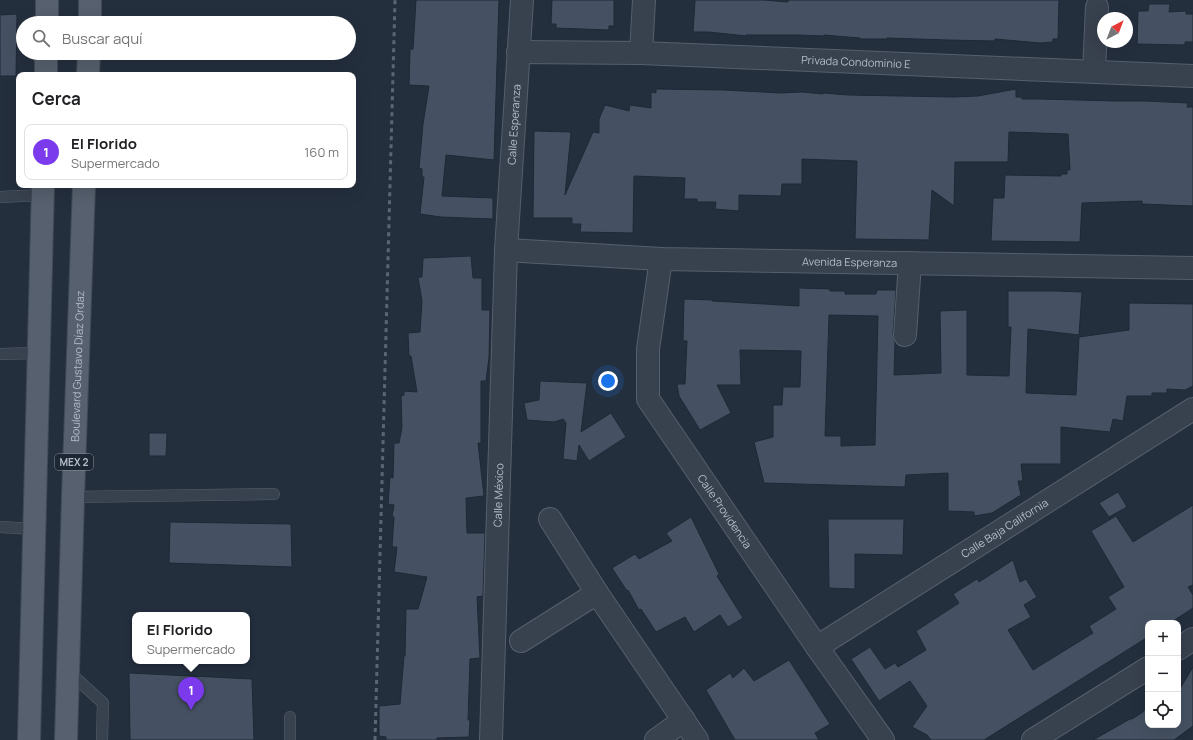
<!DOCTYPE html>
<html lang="es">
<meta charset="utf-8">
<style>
:root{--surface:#fff;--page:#f6f6f6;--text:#202124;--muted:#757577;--line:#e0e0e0;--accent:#7c3aed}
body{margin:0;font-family:Manrope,sans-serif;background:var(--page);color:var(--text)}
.controls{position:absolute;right:12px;bottom:12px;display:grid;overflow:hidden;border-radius:8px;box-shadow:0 4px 16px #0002}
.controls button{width:36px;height:36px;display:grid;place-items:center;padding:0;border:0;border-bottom:1px solid var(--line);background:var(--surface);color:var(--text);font:20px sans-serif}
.compass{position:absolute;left:1097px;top:12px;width:36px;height:36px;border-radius:50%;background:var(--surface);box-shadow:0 4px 16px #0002;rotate:42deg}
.you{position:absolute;left:608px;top:381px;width:14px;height:14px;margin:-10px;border:3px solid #fff;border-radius:50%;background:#1a73e8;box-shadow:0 0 0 6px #1a73e833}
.badge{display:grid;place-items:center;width:26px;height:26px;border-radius:50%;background:var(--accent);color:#fff;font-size:13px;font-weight:700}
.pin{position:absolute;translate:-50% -33px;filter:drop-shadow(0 1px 2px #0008)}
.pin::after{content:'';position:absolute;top:21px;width:14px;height:12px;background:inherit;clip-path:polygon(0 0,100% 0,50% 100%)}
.popup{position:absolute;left:132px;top:612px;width:118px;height:52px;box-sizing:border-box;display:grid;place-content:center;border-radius:8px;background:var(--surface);filter:drop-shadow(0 1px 3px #0005);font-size:13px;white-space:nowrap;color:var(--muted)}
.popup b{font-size:15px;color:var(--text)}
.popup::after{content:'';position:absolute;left:50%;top:100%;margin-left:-8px;border:8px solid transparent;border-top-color:var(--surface)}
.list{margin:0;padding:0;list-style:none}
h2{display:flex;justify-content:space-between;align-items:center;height:52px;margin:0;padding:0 16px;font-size:17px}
h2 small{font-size:13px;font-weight:400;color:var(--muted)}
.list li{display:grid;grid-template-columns:26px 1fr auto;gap:12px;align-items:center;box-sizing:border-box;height:56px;margin:0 8px 8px;padding:0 8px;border:1px solid var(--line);border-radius:8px}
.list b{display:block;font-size:15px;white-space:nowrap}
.list p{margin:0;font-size:13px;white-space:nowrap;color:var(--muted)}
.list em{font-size:13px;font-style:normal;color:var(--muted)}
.icon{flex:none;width:22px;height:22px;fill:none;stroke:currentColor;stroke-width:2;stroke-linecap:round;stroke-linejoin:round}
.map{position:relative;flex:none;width:1193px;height:740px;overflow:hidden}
.search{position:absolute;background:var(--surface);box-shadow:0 4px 16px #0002;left:16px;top:16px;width:340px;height:44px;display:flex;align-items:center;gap:10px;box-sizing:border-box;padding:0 14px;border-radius:22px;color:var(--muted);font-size:15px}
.panel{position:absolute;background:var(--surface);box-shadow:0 4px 16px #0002;left:16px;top:72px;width:340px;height:116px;border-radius:8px}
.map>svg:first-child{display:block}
</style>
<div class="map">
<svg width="1193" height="740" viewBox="0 0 1193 740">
<rect width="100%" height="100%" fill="#242f3e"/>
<g fill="#455162" stroke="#1f2835" fill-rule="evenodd">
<path d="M416,0H499L494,160L446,155L442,196L493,198V219L441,217L420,214L424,177H422V169L419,168L423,124L429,86L409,85L410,49H413Z"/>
<path d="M552,0H614V26H609V30L556,28V24H551Z"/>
<path d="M695,0H764L788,2V0H1059L1058,39H1053V42L1040,43L995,39V41L948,40L887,38V39H860V38L824,35V36L798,35H746V36L709,32H693Z"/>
<path d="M1149,4H1170L1169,12L1186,11V14H1193V42H1185V45L1137,44L1138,11H1148Z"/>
<path d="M17,14L16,76H0V15Z"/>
<path d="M656,89L724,90L781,93L802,92L823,94V93L848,95L953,97L978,96L1016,89V97H1022V99H1041L1114,101H1146L1188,103L1187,107H1193V206L1142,204V201L1082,203L1080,242L991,241L993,198H1004L1005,175L1061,176V174H1067V170H1070L1068,134L1009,132L1008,162H955L954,206L932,190L929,240L855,239L857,161L802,159V184H782L781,196L739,195V211L715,209L716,202H697V199H684L685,178L634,176L633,233L580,232L581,224H572V218H533L534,131L571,132L565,195L593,132L599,133V119L605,105L629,111L630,105L651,108V92L656,93Z"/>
<path d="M471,256L473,278H482V310H490L489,357L486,381H481V443H478L484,496L466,498L467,533H485L483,596L477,597L480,658L470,659L468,720H470L469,737L437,738V740H386V737L379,736V706L400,704L404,656H405L406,609H418L427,577L394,572L397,547H392L394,517L392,516L394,505L388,504L390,477L393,478L394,443H399L402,427L401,396L404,395V391L417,392L411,356H409L408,333L420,332L422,301L418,277H422L423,258Z"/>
<path d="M799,288L830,289V291H845V294H876L877,290H896L893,334L895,342L894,375L941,373L940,311L967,310V375L1009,376L1011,327H1008V291H1055L1082,292L1079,335L1028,329L1026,393L1076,395L1079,337L1129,330V303L1193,304V386L1185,390L1167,389V393H1152V396H1127L1123,421L1113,419L1110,432L1061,427V464H1021L1023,481H1018L1021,495L992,513L974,516V512L948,511V473L906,475L905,487L764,483L754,442L773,437V405H782L783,387H800L801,351L740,350L741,385H717L731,413L700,430L679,396L677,384H685L687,341H683L684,299L712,300V301L799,306ZM829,315L878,316L875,445L841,446V436H825Z"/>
<path d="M540,381L587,383L581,432L611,413L626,437L589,461L579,445L577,461L563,459L566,423L563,419L554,422L527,420L524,403L539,400Z"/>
<path d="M149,433H167L166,456H149Z"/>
<path d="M1118,492L1127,507L1109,517L1099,503Z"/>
<path d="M1193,505V585L1188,587L1193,595V608L1170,623H1148V637L984,740H931L927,735L912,727L927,706L910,681L879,701L851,659L870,647L885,669L895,663L898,667L926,650L916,631L959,603L953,594L977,579L979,582L1013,560L1020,582L1026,579L1037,597L1024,605L1031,617L1008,630L1033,670L1093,633L1089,626L1116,609L1108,597L1124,587L1091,531L1116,516L1133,542Z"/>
<path d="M691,517L719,574L717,576L743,618L728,627L720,615L694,632L685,617L656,632L641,609L639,610L628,590L627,591L612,568L635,554L639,559L672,541L666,533Z"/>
<path d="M828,519H904L903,555L855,554V589L829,588Z"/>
<path d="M170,522L291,524L292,567L169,563Z"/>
<path d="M789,660L830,724L815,733L819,740H735L706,690L730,673L733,678L744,668L754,681Z"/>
<path d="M1193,667V726L1174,740H1093L1130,719H1132L1143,712L1147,706L1148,707V725H1178V692Z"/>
<path d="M129,673L252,679L254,740H130Z"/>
</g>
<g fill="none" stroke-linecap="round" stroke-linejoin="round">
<g stroke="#565f6c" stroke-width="12">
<g id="lane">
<path d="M0,197L42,195"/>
<path d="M0,354L38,353"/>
<path d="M73,497L274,494"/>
<path d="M0,527L34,529"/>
<path d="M68,671L103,703L102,740"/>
<path d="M290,717V740"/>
</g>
</g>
<g stroke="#565f6c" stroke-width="24">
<g id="street">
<path id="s1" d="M518,52L641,53L1193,76"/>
<path d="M641,53L644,0"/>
<path d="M1094,71L1097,7"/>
<path id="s2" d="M506,250L661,259L1193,268"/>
<path id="s3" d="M661,259L648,349V399L817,647L883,740"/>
<path d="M905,335L910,263"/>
<path d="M550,519L597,593L697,740"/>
<path d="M521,641L597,593"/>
<path id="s4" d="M817,647L1193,409"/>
<path d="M1178,649L1193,639"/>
<path id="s5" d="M491,740L506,250L522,0"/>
<path d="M656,740L684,720"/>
<path d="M1033,740L1148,668"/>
</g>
</g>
<g stroke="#414a57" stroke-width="24">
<g id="primary">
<path d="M47,23V0"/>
<path d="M90,23V0"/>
<path d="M46,75V53"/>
<path d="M88,75L89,53"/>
<path d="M29,740L43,185"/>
<path id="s6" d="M66,740L73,497L84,185"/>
</g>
</g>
<use href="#lane" stroke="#38414e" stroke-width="11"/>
<use href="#street" stroke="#38414e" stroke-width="22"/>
<use href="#primary" stroke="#56606e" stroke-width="22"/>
<path stroke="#5a6575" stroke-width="3" stroke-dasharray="4 4" stroke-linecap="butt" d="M375,740L395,0"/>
</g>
<g text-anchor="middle" stroke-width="3.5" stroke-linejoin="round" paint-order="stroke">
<rect fill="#1d2633" stroke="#878f9c" stroke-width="1" x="55" y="454" width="38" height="16" rx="3"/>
<g font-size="10" font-weight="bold" fill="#b4bcc9">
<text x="74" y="466">MEX 2</text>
</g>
<g font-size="11" fill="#b4bcc9" stroke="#1d2633">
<text dy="4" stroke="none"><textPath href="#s1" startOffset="338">Privada Condominio E</textPath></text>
<text dy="4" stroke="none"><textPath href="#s5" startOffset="616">Calle Esperanza</textPath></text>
<text dy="4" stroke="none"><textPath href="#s2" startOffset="344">Avenida Esperanza</textPath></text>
<text dy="4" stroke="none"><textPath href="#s6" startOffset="374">Boulevard Gustavo Díaz Ordaz</textPath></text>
<text dy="4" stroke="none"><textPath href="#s5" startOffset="245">Calle México</textPath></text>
<text dy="4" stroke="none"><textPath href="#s3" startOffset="277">Calle Providencia</textPath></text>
<text dy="4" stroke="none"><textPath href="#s4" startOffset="222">Calle Baja California</textPath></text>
</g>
</g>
</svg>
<div class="controls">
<button>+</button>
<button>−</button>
<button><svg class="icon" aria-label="locate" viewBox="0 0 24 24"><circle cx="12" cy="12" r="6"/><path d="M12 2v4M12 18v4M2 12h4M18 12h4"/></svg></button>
</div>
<svg class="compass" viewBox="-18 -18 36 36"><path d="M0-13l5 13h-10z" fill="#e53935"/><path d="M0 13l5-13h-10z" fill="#757577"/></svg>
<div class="you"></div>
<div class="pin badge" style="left:191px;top:710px">1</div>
<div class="popup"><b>El Florido</b>Supermercado</div>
<div class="search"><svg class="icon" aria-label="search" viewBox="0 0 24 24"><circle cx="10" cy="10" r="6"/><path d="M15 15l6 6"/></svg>Buscar aquí</div>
<section class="panel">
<h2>Cerca<small></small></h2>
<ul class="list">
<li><span class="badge">1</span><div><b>El Florido</b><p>Supermercado</p></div><em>160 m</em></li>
</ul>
</section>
</div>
